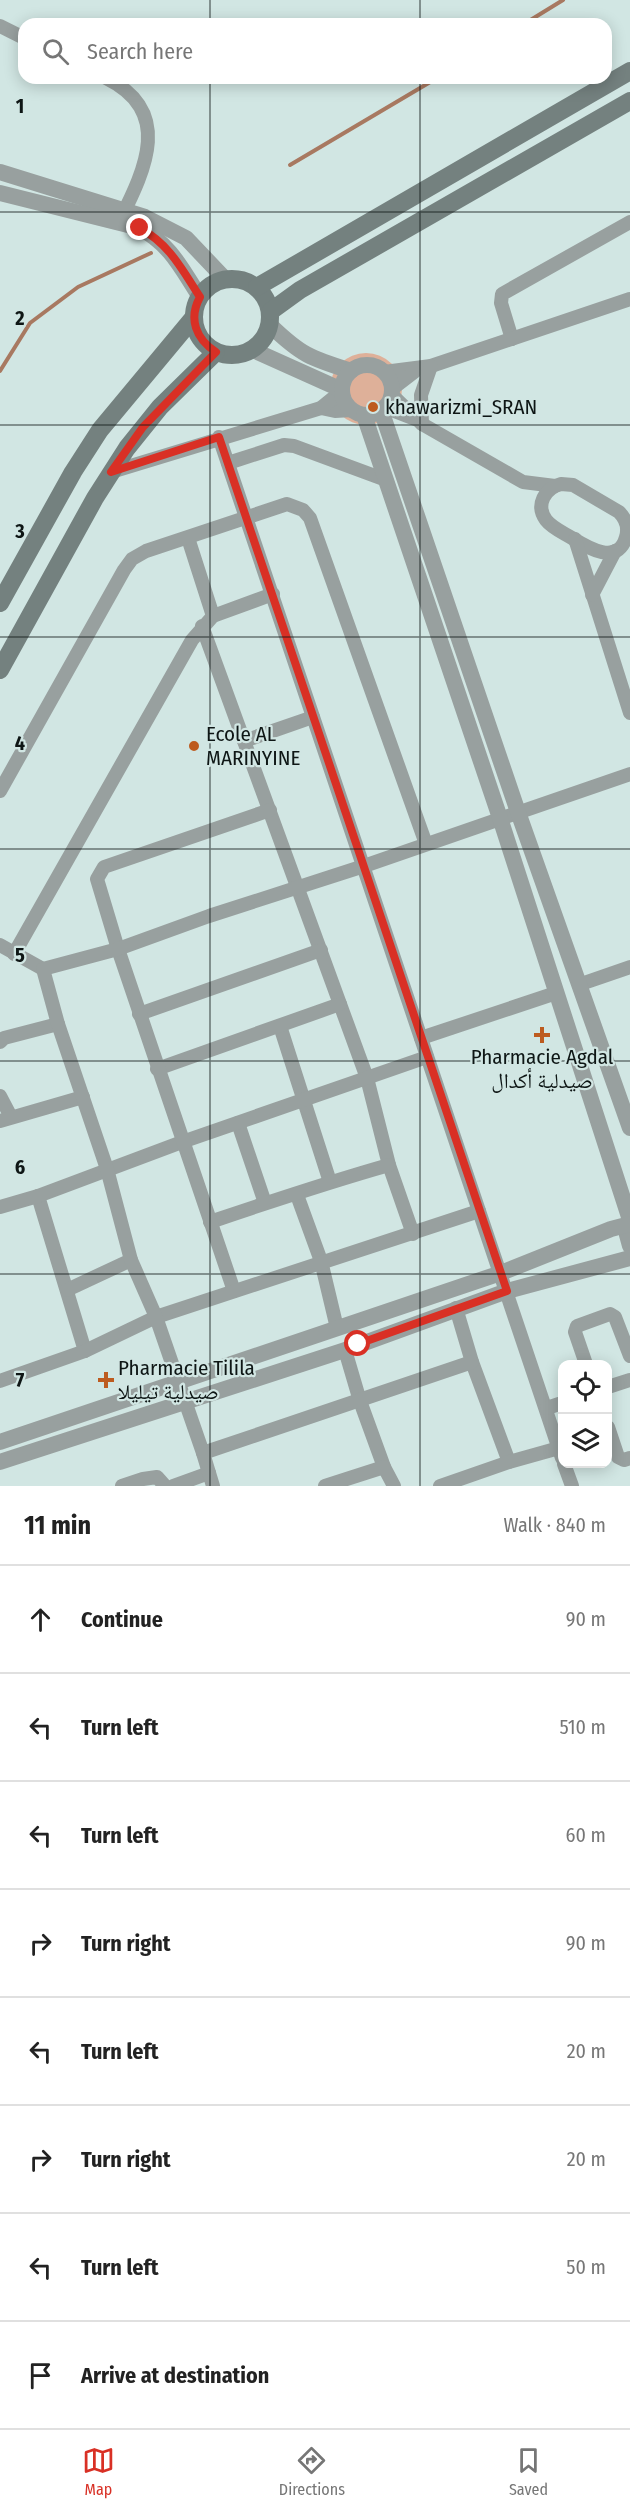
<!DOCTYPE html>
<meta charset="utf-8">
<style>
:root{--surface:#fff;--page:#f2f2f2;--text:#222;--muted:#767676;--line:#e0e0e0;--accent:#d93025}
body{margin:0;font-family:"Fira Sans Condensed","Noto Naskh Arabic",sans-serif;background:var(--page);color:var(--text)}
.controls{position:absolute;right:18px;bottom:18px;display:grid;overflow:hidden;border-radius:12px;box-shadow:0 3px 15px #0003}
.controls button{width:54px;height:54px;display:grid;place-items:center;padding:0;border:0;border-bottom:2px solid var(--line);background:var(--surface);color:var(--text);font:30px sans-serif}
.stop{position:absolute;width:18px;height:18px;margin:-14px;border:4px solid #d93025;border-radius:50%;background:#fff}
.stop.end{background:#d93025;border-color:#fff;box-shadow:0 2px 6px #0008}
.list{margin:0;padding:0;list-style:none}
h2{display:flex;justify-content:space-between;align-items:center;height:78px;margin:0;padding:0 24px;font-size:26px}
h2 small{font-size:20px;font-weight:400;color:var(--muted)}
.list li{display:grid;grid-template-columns:39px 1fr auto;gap:18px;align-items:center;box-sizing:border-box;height:108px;padding:0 24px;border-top:2px solid var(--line)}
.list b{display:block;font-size:22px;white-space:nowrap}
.list em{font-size:20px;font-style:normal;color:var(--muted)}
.icon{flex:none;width:33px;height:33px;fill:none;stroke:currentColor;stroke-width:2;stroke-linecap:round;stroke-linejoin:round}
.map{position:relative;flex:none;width:630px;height:1486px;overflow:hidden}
.search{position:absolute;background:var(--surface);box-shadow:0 3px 15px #0003;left:18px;right:18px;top:18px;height:66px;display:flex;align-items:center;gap:15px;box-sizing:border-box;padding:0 21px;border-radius:18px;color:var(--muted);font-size:22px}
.sheet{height:942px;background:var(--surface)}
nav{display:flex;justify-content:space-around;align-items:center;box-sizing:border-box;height:84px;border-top:2px solid var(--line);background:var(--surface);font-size:16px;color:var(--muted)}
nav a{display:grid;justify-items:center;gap:3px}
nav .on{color:var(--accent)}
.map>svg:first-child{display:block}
</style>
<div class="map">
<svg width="630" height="1486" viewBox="0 0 630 1486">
<rect width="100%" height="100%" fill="#d1e6e3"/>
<circle fill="#deb099" cx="366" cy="389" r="36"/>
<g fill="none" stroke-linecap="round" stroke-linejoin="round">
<g stroke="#a87961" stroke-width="4">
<path d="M524,24L563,0"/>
<path d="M290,165L437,78"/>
<path d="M0,371L30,323L78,287L151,253"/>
</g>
<g stroke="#98a09f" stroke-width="14">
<path d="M0,26L24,38"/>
<path d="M106,78C173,111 146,168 120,220"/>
<path d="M512,339L501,303L502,294L630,222"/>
<path d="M384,372L431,366L630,299"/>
<path d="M392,389L418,369"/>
<path d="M391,394L422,424L523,482L555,486"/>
<path d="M384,407L415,419"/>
<path d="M321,408L335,411L352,410"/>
<path d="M422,424L421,395L431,366"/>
<path d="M219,437L562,1458"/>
<path d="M228,463L284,445L294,446L386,480"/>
<path d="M111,472L321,408L332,399L343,396"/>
<path d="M561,484L573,485L619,512C626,519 629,527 626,537C618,566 588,548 572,538C564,533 552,528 546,520C535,505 545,488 561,484Z"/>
<path d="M188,538L213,616"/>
<path d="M575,539L630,713"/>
<path d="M592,595L615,551"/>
<path d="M202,626L367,1078L389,1165L413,1234"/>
<path d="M244,741L313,717"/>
<path d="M0,791L124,570L132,559L146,551L287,504L303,510L310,518L426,844"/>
<path d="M0,945L43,969"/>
<path d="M14,954L192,640L213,616L273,594"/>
<path d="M581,984L630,967"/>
<path d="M139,1014L321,950"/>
<path d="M280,1026L330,1182"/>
<path d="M421,1038L556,993"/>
<path d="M0,1042L4,1038L58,1024"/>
<path d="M157,1069L340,1004"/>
<path d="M0,1096L11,1117"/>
<path d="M0,1121L83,1097"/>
<path d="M238,1123L265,1203"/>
<path d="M297,1195L321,1261L337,1328"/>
<path d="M38,1196L85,1351"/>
<path d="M0,1207L38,1196L182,1142L427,1057"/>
<path d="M210,1222C269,1202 329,1182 389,1165"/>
<path d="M67,1290L131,1260"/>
<path d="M234,1291L118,949L97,879L104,867L270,810"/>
<path d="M456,1308L472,1362L509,1462"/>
<path d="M345,1350L360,1401L384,1467"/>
<path d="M586,1364L575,1332L577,1326L610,1314L615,1317L630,1356"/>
<path d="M0,1381L85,1351L156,1317L479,1211"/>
<path d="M608,1387L630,1380"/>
<path d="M547,1408L562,1403"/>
<path d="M608,1427L618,1457L624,1460L630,1458"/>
<path d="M203,1453L472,1362"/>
<path d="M564,1464L572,1486"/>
<path d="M122,1486L143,1479L157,1477L165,1486"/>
<path d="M173,1486L209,1473"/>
<path d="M213,1486L203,1453L156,1317L131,1260L107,1169L58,1024L43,969L118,949L209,916L364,866L630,774"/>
<path d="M325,1486L384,1467L394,1486"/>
<path d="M440,1486L509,1462L559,1448"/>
</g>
<g stroke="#98a09f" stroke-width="16">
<path d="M0,172L145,217L186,238L225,279"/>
<path d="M0,193L140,228C171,245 181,268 200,297"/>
<path d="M270,325C301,355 310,358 351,371"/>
<path d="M253,350L342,390"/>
<circle cx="367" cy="390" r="25"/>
<path d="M381,410L518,812L630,1128"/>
<path d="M364,415L500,818L630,1220"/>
<path d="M630,1225L627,1235L630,1246"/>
<path d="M0,1442L501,1273L611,1229L630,1224"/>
<path d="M0,1462L345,1350L507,1291L630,1258"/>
</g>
<g stroke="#74817f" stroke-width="18">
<circle cx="232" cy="317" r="38"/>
<path d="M257,287L630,71"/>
<path d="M271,311L300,290L630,101"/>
<path d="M0,603L73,472L100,430L194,317"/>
<path d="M0,670L95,498L127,448L160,407L216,352"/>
</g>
</g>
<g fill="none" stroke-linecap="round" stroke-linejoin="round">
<path stroke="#d93025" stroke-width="8" d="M140,228C170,245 181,268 200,297C188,319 196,339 216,352L143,427L111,472L219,437L507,1291L358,1344"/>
</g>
<path fill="none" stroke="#0e1615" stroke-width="1.5" stroke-opacity="0.55" d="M210,0V24M420,0V24M210,78V1486M420,78V1486M0,212H630M0,425H630M0,637H630M0,849H630M0,1061H630M0,1274H630"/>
<g fill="#bd5b1f" stroke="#d1e6e3" stroke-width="2">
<circle cx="373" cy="407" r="6"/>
<circle cx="194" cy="746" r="6"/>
<path d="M539 1026h6v6h6v6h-6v6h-6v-6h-6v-6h6z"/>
<path d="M103 1371h6v6h6v6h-6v6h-6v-6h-6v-6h6z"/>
</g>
<g text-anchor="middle" stroke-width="4.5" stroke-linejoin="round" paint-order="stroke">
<g font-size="21" fill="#0e1615" stroke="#d1e6e3" text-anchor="start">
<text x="385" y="414">khawarizmi_SRAN</text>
<text x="206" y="741">Ecole AL<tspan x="206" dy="24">MARINYINE</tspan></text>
<text x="542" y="1064" text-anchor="middle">Pharmacie Agdal<tspan x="542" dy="24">صيدلية أكدال</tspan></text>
<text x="118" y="1375">Pharmacie Tilila<tspan x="118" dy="24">صيدلية تيليلا</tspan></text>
</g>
</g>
<g font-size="20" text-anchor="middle" font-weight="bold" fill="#0e1615" stroke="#d1e6e3" stroke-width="4.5" stroke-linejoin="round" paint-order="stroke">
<text x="20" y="113">1</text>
<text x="20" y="325">2</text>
<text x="20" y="538">3</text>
<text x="20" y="750">4</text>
<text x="20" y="962">5</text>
<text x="20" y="1174">6</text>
<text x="20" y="1387">7</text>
</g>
</svg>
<div class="controls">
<button><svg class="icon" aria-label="locate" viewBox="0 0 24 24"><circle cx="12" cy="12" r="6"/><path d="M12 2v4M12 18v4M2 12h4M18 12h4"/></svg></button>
<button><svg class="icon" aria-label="layers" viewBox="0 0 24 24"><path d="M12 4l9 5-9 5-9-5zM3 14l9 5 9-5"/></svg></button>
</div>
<div class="stop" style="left:358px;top:1344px"></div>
<div class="stop end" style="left:140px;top:228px"></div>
<div class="search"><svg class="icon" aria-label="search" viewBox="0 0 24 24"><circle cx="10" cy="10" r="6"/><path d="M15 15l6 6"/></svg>Search here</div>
</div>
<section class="sheet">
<h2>11 min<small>Walk · 840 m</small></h2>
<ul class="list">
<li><svg class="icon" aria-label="ahead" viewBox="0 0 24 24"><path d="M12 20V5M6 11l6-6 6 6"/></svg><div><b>Continue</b></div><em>90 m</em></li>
<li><svg class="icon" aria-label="left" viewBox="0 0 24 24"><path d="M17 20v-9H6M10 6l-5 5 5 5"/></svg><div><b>Turn left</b></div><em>510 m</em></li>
<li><svg class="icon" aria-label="left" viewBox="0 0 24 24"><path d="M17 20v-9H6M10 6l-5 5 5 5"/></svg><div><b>Turn left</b></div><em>60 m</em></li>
<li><svg class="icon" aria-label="right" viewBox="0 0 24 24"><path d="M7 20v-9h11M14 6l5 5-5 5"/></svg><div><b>Turn right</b></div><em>90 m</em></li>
<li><svg class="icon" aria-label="left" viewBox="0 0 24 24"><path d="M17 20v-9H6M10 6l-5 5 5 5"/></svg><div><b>Turn left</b></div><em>20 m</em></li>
<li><svg class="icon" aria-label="right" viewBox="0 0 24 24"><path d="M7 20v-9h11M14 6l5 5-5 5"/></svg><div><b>Turn right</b></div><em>20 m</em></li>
<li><svg class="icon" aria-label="left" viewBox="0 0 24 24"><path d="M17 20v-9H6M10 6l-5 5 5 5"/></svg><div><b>Turn left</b></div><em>50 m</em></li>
<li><svg class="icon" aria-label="arrive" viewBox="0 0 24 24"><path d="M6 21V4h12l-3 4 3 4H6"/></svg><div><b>Arrive at destination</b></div></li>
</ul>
</section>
<nav>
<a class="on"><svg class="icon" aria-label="map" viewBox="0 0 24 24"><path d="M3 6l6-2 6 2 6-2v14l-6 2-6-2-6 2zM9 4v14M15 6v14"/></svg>Map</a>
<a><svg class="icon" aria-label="directions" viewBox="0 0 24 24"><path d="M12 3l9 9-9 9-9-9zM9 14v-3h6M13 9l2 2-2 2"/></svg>Directions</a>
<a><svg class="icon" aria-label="saved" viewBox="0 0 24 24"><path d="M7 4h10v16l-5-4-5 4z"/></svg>Saved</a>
</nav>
